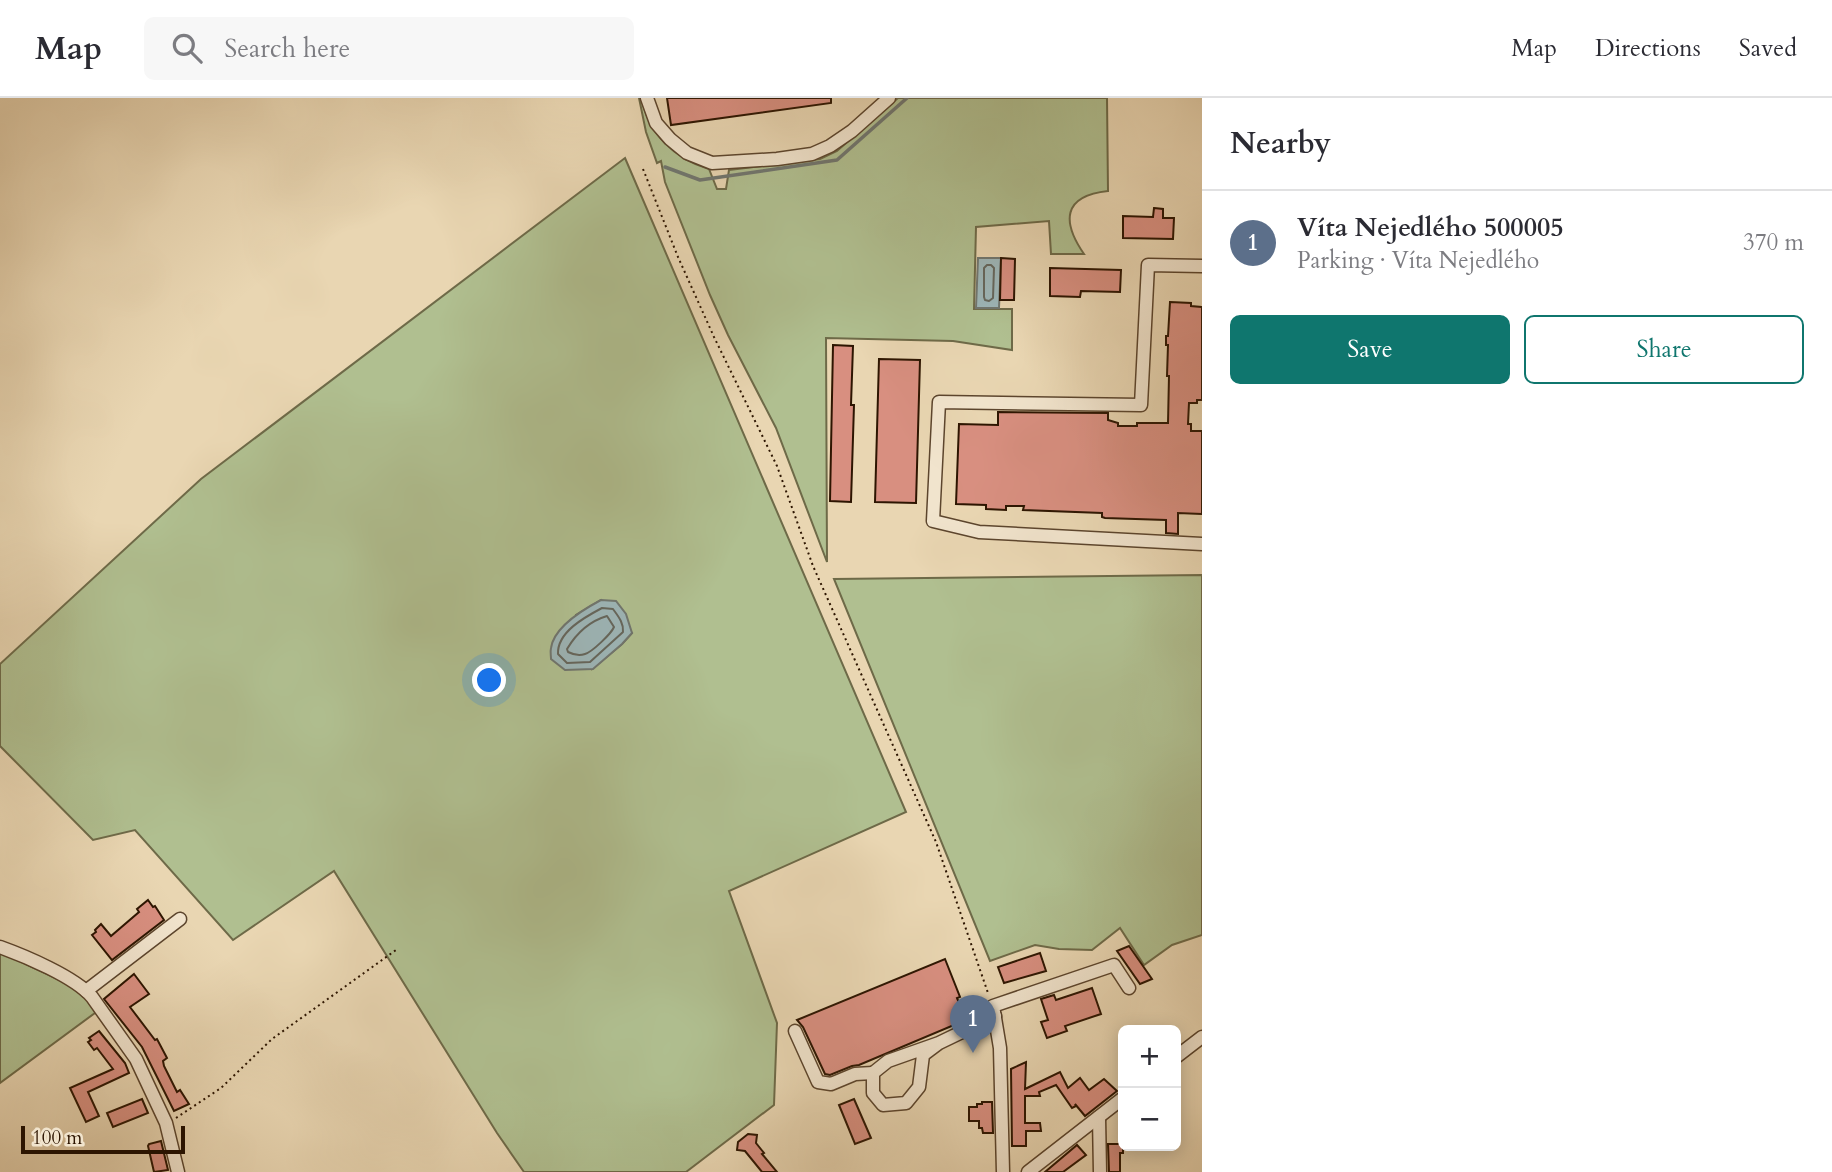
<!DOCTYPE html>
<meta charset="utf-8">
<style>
:root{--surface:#fff;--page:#f7f7f7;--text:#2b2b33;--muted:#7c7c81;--line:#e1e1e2;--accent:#0f766e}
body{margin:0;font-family:Cardo,serif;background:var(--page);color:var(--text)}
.controls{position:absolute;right:21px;bottom:21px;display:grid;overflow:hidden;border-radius:10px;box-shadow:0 4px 18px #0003}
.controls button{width:63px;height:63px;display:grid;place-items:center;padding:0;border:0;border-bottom:2px solid var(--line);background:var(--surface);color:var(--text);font:35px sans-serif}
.scale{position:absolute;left:21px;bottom:18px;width:164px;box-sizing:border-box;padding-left:7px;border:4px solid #2d1501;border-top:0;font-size:19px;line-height:24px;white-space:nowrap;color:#2d1501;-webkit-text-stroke:5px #f1e4cd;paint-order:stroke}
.you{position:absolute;left:490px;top:583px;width:24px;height:24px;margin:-18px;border:5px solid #fff;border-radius:50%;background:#1a73e8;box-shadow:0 0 0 10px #1a73e833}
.badge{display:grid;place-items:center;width:46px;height:46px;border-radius:50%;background:var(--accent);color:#fff;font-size:23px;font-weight:700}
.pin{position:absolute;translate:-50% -58px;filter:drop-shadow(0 2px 4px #0008)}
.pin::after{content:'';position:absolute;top:37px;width:24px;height:21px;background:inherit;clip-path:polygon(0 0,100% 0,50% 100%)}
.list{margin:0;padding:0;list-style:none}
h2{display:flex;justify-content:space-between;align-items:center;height:91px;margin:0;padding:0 28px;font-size:30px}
h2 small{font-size:23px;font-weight:400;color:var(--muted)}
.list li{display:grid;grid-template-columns:46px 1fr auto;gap:21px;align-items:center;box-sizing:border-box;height:105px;padding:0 28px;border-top:2px solid var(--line)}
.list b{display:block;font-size:26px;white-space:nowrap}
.list p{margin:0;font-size:23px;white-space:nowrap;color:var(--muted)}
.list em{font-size:23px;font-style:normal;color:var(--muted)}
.actions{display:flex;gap:14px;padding:21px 28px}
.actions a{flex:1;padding:16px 0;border:2px solid var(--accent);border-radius:10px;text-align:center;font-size:24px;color:var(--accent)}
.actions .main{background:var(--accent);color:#fff}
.icon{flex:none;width:38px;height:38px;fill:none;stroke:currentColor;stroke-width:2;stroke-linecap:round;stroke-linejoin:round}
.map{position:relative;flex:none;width:1202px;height:1074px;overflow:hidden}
header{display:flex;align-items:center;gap:42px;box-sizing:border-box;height:98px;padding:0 35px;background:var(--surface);border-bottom:2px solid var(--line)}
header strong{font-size:33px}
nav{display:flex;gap:38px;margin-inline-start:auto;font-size:24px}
.search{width:490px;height:63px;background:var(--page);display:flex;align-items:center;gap:18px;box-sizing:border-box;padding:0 24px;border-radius:10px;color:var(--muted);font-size:26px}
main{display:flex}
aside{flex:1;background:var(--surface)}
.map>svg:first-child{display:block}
</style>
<header>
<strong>Map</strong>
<div class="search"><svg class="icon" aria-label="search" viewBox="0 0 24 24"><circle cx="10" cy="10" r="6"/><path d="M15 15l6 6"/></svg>Search here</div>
<nav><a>Map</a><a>Directions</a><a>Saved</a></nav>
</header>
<main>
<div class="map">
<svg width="1202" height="1074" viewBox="0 0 1202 1074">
<rect width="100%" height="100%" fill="#e9d6b2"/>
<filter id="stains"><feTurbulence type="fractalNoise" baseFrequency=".00286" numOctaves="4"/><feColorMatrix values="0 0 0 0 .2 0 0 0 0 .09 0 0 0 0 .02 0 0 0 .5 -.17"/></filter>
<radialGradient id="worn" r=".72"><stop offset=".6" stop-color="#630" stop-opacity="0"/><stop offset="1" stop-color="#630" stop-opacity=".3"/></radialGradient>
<g fill="#b0bf90" stroke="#6e6a48" stroke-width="2" fill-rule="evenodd">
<path d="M639,0H642C648,36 675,61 709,71L717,91H726L729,72L820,61L837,53L898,0H1107L1108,93C1062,98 1062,124 1084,156H1051L1049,123L976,129L974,211H1012V252L953,243L826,240L827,464L776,330L728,237L710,197L665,84L661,63L657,65L646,34Z"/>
<path d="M625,60L906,714L729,793L777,925L774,1007L686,1074H524L497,1035L334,773L233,842L135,732L93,742L0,648V566L201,381ZM601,502L632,535L622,546L592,571L576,517Z"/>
<path d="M1202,477V837L1172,847L1144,867L1120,830L1092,852L1059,851L1035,847L990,863L834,481Z"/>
<path d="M0,854L85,894L99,912L0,985Z"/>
</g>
<g fill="#9db6b8" stroke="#70766f" stroke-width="2">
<path d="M978,160H1001L999,210H976Z"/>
<path d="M601,502L616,503L626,516L632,535L622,546L593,571L565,572L551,561C551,557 550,554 551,550C554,529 584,511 601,502Z"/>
</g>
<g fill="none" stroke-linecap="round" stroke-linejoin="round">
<g stroke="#65665c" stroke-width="2">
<path d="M987,167H991L994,170L993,200L989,203L985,202L984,199V170Z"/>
<path d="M602,510L613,511C618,518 624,525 623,534L590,564L567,565L558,556C557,534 585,519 602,510Z"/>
<path d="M607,518L614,529C611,536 592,554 585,556C579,558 572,556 568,554L567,551C576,536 590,523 607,518Z"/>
</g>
<path stroke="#70766f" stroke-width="3.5" d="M665,69L700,82L837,62L907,0"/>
</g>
<g fill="#d88f80" stroke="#2d1501" stroke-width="2">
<path d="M667,0H831V5L671,27Z"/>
<path d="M1154,110L1163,111V120H1174L1173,141L1123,140V118L1153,119Z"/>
<path d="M1001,160L1015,161L1014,202H1000Z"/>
<path d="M1050,170L1121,172L1120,194L1081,193L1080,199L1050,198Z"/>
<path d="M1170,204L1191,205V208L1202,209V302H1197V305H1189L1188,326H1191V333H1202V416L1178,415V436L1166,435V422L1105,420L1102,419V415L1023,412L1024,408H1006V412L986,411V407L956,406L959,326L998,327V314L1108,315V322L1118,325V328H1137V325H1168L1169,278H1167L1168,247H1166V238H1168Z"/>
<path d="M833,247L853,248L851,307H854L851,404L830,403Z"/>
<path d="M879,261L920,262L916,405L875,404Z"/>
<path d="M148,802L153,809L155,808L164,822L112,862L92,837L96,834L95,832L101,826L111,838L139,814L137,811Z"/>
<path d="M1129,848L1136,858L1152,881L1140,886L1117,853Z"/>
<path d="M1040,855L1046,873L1004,885L998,869Z"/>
<path d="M945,861L960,899L957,900L966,922L859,967L852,968L830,977L825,976L803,929L797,922Z"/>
<path d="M134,876L149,896L130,909L155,942L157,941L167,960L163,963L164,968L177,994L180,992L189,1006L174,1013L142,949L104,901Z"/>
<path d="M1092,890L1101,916L1065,928L1067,933L1047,940L1041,924L1048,922L1041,901L1054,897L1056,902Z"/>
<path d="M99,933L125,965L129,975L88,994L99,1018L86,1024L70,990L113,971L97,950L94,952L88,944L91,942L89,940Z"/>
<path d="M1026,964L1025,991L1060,974L1068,990L1080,980L1089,992L1104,981L1117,993L1085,1018L1075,1006L1076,1008L1072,1010L1056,987L1039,994L1040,998H1025V1025H1040L1041,1033H1026V1048H1012L1011,971Z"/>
<path d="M142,1001L148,1015L113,1029L107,1015Z"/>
<path d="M854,1001L871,1040L855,1046L839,1007Z"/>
<path d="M982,1004H992L993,1035H983L982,1030H979V1023H969V1009H977V1006H982Z"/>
<path d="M748,1036L757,1037L756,1045L764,1055L762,1056L777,1074H762L745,1053L737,1052L738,1044Z"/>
<path d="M161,1043L168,1072L154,1074L148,1048L149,1046Z"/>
<path d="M1108,1046H1123V1055H1120V1074H1109Z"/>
<path d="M1077,1047L1086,1057L1063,1074H1045Z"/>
</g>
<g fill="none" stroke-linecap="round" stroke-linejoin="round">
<g stroke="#5c452d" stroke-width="15">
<g id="minor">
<path d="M647,0L656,25L670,41L687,55L712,65L777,61L812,56L830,48L852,33L889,0"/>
<path d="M1202,168L1148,167L1141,307L939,304L933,423L979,434L1202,446"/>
<path d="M0,849C25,858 75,879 92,899L136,961L166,1025L178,1074"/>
<path d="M86,893L180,821"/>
<path d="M795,933L818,984L831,986L855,976L873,975"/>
<path d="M939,945L888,963L873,975V995L883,1007L906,1005L919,989L923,957L939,945L995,918"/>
<path d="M1176,959L1202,939"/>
<path d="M1099,1019L1100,1074"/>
<path d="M1003,1074L1000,950L993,908L1114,867L1129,890"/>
<path d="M1028,1074L1123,1000"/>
</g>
</g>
<g stroke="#2d1501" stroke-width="2" stroke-dasharray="2 3.5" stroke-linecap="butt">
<path d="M643,71L678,159L714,239L777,368L813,468L936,744L988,895"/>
<path d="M176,1020L221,990L272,941L396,852"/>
</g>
<use href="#minor" stroke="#f1e4cd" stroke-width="12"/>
</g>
<rect width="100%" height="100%" filter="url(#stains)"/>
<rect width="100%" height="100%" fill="url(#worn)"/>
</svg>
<div class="controls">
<button>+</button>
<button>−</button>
</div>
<div class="scale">100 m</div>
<div class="you"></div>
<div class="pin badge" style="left:973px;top:955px;background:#5c6f8a">1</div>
</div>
<aside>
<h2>Nearby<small></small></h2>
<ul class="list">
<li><span class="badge" style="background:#5c6f8a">1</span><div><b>Víta Nejedlého 500005</b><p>Parking · Víta Nejedlého</p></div><em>370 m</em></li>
</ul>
<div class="actions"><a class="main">Save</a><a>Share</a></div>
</aside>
</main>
